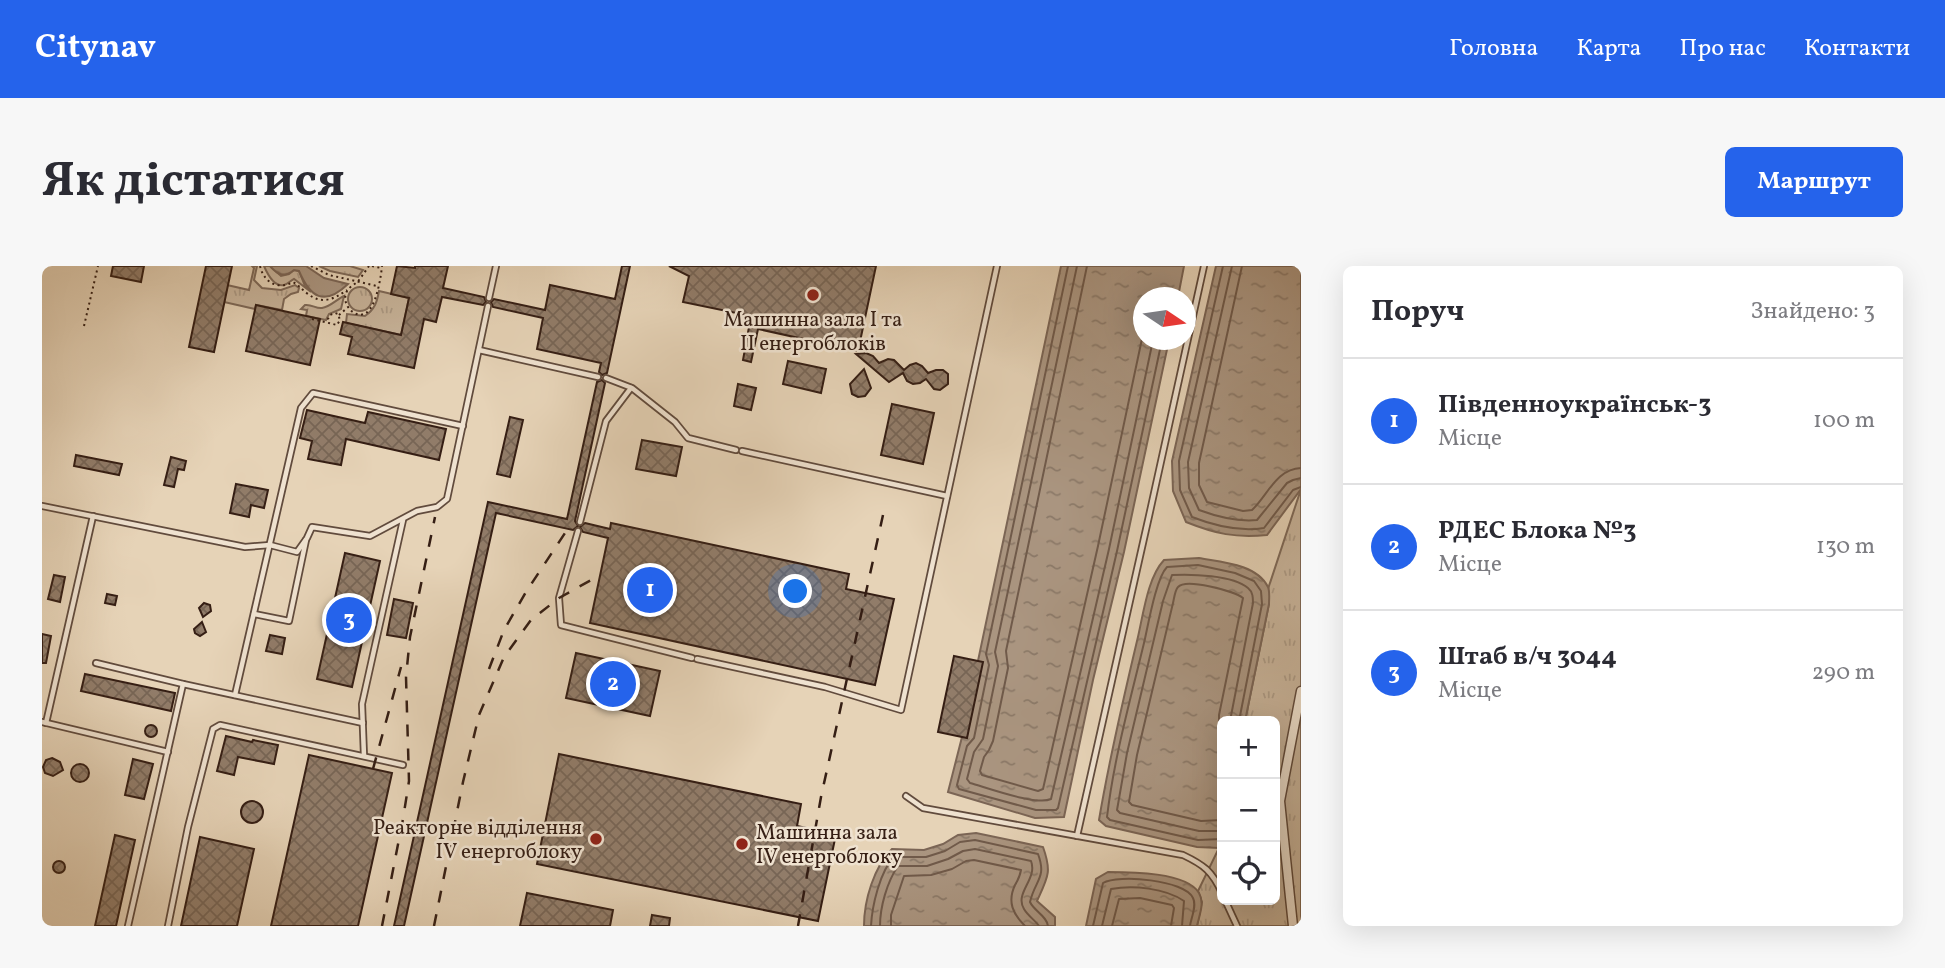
<!DOCTYPE html>
<html lang="uk">
<meta charset="utf-8">
<style>
:root{--surface:#fff;--page:#f7f7f7;--text:#2b2b33;--muted:#7c7c81;--line:#e1e1e2;--accent:#2563eb}
body{margin:0;font-family:Vollkorn,serif;background:var(--page);color:var(--text)}
.controls{position:absolute;right:21px;bottom:21px;display:grid;overflow:hidden;border-radius:10px;box-shadow:0 7px 28px #0002}
.controls button{width:63px;height:63px;display:grid;place-items:center;padding:0;border:0;border-bottom:2px solid var(--line);background:var(--surface);color:var(--text);font:35px sans-serif}
.compass{position:absolute;left:1091px;top:21px;width:63px;height:63px;border-radius:50%;background:var(--surface);box-shadow:0 7px 28px #0002;rotate:103deg}
.you{position:absolute;left:754px;top:326px;width:24px;height:24px;margin:-18px;border:5px solid #fff;border-radius:50%;background:#1a73e8;box-shadow:0 0 0 10px #1a73e833}
.badge{display:grid;place-items:center;width:46px;height:46px;border-radius:50%;background:var(--accent);color:#fff;font-size:23px;font-weight:700}
.pin{position:absolute;translate:-50% -50%;border:4px solid #fff;box-shadow:0 2px 7px #0006}
.list{margin:0;padding:0;list-style:none}
h2{display:flex;justify-content:space-between;align-items:center;height:91px;margin:0;padding:0 28px;font-size:30px}
h2 small{font-size:23px;font-weight:400;color:var(--muted)}
.list li{display:grid;grid-template-columns:46px 1fr auto;gap:21px;align-items:center;box-sizing:border-box;height:126px;padding:0 28px;border-top:2px solid var(--line)}
.list b{display:block;font-size:26px;white-space:nowrap}
.list p{margin:0;font-size:23px;white-space:nowrap;color:var(--muted)}
.list em{font-size:23px;font-style:normal;color:var(--muted)}
.icon{flex:none;width:38px;height:38px;fill:none;stroke:currentColor;stroke-width:2;stroke-linecap:round;stroke-linejoin:round}
.map{position:relative;flex:none;width:1259px;height:660px;overflow:hidden;border-radius:10px}
header{display:flex;align-items:center;gap:42px;box-sizing:border-box;height:98px;padding:0 35px;background:var(--accent);color:#fff}
header strong{font-size:33px}
nav{display:flex;gap:38px;margin-inline-start:auto;font-size:24px}
.intro{display:flex;align-items:center;justify-content:space-between;box-sizing:border-box;height:168px;padding:0 42px}
h1{margin:0;font-size:49px}
.button{padding:18px 32px;border-radius:10px;background:var(--accent);color:#fff;font-size:24px;font-weight:700}
main{display:flex;gap:42px;padding:0 42px}
aside{flex:1;background:var(--surface);border-radius:10px;box-shadow:0 7px 28px #0002}
.map>svg:first-child{display:block}
</style>
<header>
<strong>Citynav</strong>
<nav><a>Головна</a><a>Карта</a><a>Про нас</a><a>Контакти</a></nav>
</header>
<div class="intro"><h1>Як дістатися</h1><a class="button">Маршрут</a></div>
<main>
<div class="map">
<svg width="1259" height="660" viewBox="0 0 1259 660">
<defs>
<pattern id="grass-tufts" width="24" height="20" patternUnits="userSpaceOnUse" patternTransform="scale(1.75)"><rect width="24" height="20" fill="#c8b49b"/><path d="M3 7l-1-3M5 7V3M7 7l1-3M15 17l-1-3M17 17v-4M19 17l1-3" fill="none" stroke="#ac9a85"/></pattern>
<pattern id="water-ripples" width="26" height="14" patternUnits="userSpaceOnUse" patternTransform="scale(1.75)"><rect width="26" height="14" fill="#aa9580"/><path d="M2 4q2-2 4 0t4 0M15 11q2-2 4 0t4 0" fill="none" stroke="#8b7968"/></pattern>
<pattern id="building-cross-hatch" width="8" height="8" patternUnits="userSpaceOnUse" patternTransform="scale(1.75)"><rect width="8" height="8" fill="#917c69"/><path d="M0 0l8 8M0 8l8-8" fill="none" stroke="#776555"/></pattern>
</defs>
<rect width="100%" height="100%" fill="#e6d3b7"/>
<filter id="stains"><feTurbulence type="fractalNoise" baseFrequency=".00286" numOctaves="4"/><feColorMatrix values="0 0 0 0 .2 0 0 0 0 .09 0 0 0 0 .02 0 0 0 .5 -.17"/></filter>
<radialGradient id="worn" r=".72"><stop offset=".6" stop-color="#630" stop-opacity="0"/><stop offset="1" stop-color="#630" stop-opacity=".3"/></radialGradient>
<g fill="url(#grass-tufts)" stroke="#7e6958" stroke-width="2">
<path d="M210,0H215L212,14L220,22L239,24L253,19L257,22L256,26L249,28L242,33L240,44L214,39L213,43L182,36L185,19L207,24L212,2Z"/>
<path d="M222,0H228L239,10L247,8L252,4L257,5L263,20L269,26L252,13C248,15 246,18 242,19C232,21 225,7 222,0Z"/>
<path d="M277,0H308L321,4L316,11L288,5Z"/>
<circle cx="318" cy="33" r="12"/>
<path d="M337,25L367,32L359,69L304,57L305,48L323,50C333,43 335,36 337,25Z"/>
<path d="M302,30L299,43L287,48L284,54L264,50L265,44L259,43L263,39C270,38 274,43 280,42C288,41 295,33 302,30Z"/>
<path d="M1259,223V660H1155L1160,636L1156,625L1177,582L1180,565V634H1233V455H1203L1227,338L1226,323Z"/>
</g>
<g fill="url(#water-ripples)" stroke="#7b6555" stroke-width="2">
<path d="M228,0H264L282,12L306,18C282,41 268,31 257,5L252,4C242,12 236,9 228,0Z"/>
<path d="M1019,0H1142L1136,31L1101,32V74H1127L1082,286L1051,414L1022,551L993,552L906,526L920,471Z"/>
<path d="M1174,0H1259V223L1225,269C1193,272 1174,268 1144,256L1131,225L1130,195Z"/>
<path d="M1157,292C1179,296 1215,298 1226,321C1228,326 1227,333 1227,338L1203,455H1180V565L1177,582L1155,581L1064,560L1057,554C1067,494 1081,434 1095,375C1101,351 1105,312 1122,294Z"/>
<path d="M934,567L1001,581C1010,606 1006,611 995,635L1013,651V660H822C822,634 832,601 850,583L882,584L901,578L916,569Z"/>
<path d="M1066,606C1088,606 1145,606 1157,627C1163,637 1157,650 1155,660H1044L1054,613Z"/>
</g>
<g fill="none" stroke-linecap="round" stroke-linejoin="round">
<g stroke="#705a4a" stroke-width="2">
<path d="M1026,0L944,388L947,399L932,472L925,480L915,519L917,523L994,544H1014L1016,542L1075,285L1120,74"/>
<path d="M1035,0L953,386L956,400L941,473L932,486L925,513L928,517C946,522 995,540 1009,533L1067,283L1111,74"/>
<path d="M1045,0L964,385L966,402L951,475L947,484L942,491L938,505L940,509L996,525L1001,523L1056,280L1101,68"/>
<path d="M1181,0L1137,195L1138,224L1150,251C1173,260 1197,266 1222,262L1251,224L1259,221"/>
<path d="M1190,0L1146,196L1147,222L1157,244C1176,251 1195,256 1215,254L1245,217L1251,214L1259,212"/>
<path d="M1200,0L1157,197V219L1165,236L1201,245L1210,244C1226,229 1234,203 1259,202"/>
<path d="M1180,466L1177,457V449L1201,332C1192,325 1144,312 1136,321C1133,324 1132,333 1131,337L1095,489L1087,536L1090,539L1159,555L1180,554"/>
<path d="M1180,565H1157L1078,547L1075,544L1085,487L1121,335L1130,309C1149,308 1191,309 1206,322C1211,326 1211,332 1211,337L1188,455"/>
<path d="M1180,573L1156,574L1068,554L1065,551C1072,492 1088,435 1102,377C1106,360 1114,312 1125,301L1156,299L1193,307L1212,315L1219,325L1220,338L1197,455"/>
<path d="M829,660C830,640 838,605 852,591H884L903,585L918,576L933,574L996,588C1005,612 993,614 988,636C992,645 1005,650 1006,660"/>
<path d="M838,660C838,641 845,616 856,600H885L906,593L921,585L933,583L989,595C996,613 972,627 982,643C986,650 993,654 997,660"/>
<path d="M849,660V649L862,610L889,609L910,603L924,595L932,594L979,604C978,610 976,614 973,619C965,636 971,648 983,660"/>
<path d="M1051,660L1061,617C1076,608 1143,614 1151,632C1155,640 1149,652 1148,660"/>
<path d="M1060,660L1069,623C1091,619 1123,622 1142,635L1140,660"/>
<path d="M1070,660L1077,633L1098,632L1130,639L1132,642L1129,660"/>
</g>
</g>
<g fill="url(#building-cross-hatch)" stroke="#351e14" stroke-width="2">
<path d="M71,0H102L99,16L69,10Z"/>
<path d="M164,0H190L172,86L147,81Z"/>
<path d="M355,0L373,2V0H406L401,22L442,31L444,36L441,39L400,31L394,56L382,53L372,102L306,88L310,71L298,68L301,56L359,69L367,32L349,28Z"/>
<path d="M580,0H588L565,107L560,109L557,106L559,97L495,83L501,52L451,41L449,36L452,33L503,44L508,19L573,33Z"/>
<path d="M627,0H834L816,85L716,63L709,96L701,94L709,50L641,36L647,10Z"/>
<path d="M214,39L278,53L268,99L204,85Z"/>
<path d="M824,87L831,90L837,97L846,93L852,94L862,104L868,99L874,97L880,100L886,107L894,104H901L906,108V118L898,124L892,123L884,113L878,117L871,118L865,115L861,107L847,116L814,88Z"/>
<path d="M746,95L784,103L779,127L741,118Z"/>
<path d="M822,103L829,122L823,130L816,131L810,128L808,118Z"/>
<path d="M560,114L563,117L533,255L536,260L531,264L454,247L362,660H352L446,236L525,253L555,116Z"/>
<path d="M696,118L714,122L709,144L692,140Z"/>
<path d="M850,138L892,147L881,198L839,189Z"/>
<path d="M265,144L323,157L326,146L404,163L397,194L304,173L299,199L266,193L270,175L258,172Z"/>
<path d="M468,151L481,154L468,211L455,208Z"/>
<path d="M600,174L640,181L634,210L594,203Z"/>
<path d="M34,189L80,198L77,209L32,200Z"/>
<path d="M129,191L144,195L142,204L136,203L132,221L122,219Z"/>
<path d="M194,218L226,224L222,242L209,239L207,251L188,247Z"/>
<path d="M543,257L568,263L569,257L807,308L804,323L852,333L833,419L548,357L566,272L541,266L538,261Z"/>
<path d="M303,287L338,295L310,421L275,413Z"/>
<path d="M12,309L23,311L18,336L6,333Z"/>
<path d="M65,328L75,330L73,339L63,337Z"/>
<path d="M352,333L371,337L364,372L345,369Z"/>
<path d="M162,337L168,339L169,345L161,351L157,342Z"/>
<path d="M160,356L164,366L158,370L153,367L152,363Z"/>
<path d="M0,368L9,370L4,397H0Z"/>
<path d="M228,369L243,372L240,388L224,385Z"/>
<path d="M534,387L618,405L608,450L524,432Z"/>
<path d="M912,390L941,396L925,472L896,466Z"/>
<path d="M43,408L133,427L129,445L39,425Z"/>
<circle cx="109" cy="465" r="6"/>
<path d="M184,470L210,476L211,474L236,479L232,498L196,491L192,509L175,505Z"/>
<path d="M517,488L759,538L755,560L794,568L776,655L495,598Z"/>
<path d="M267,489L350,507L316,660H229Z"/>
<path d="M10,492L18,496L21,504L11,510L3,507L1,501L4,494Z"/>
<path d="M91,493L111,498L102,533L83,529Z"/>
<circle cx="38" cy="507" r="9"/>
<circle cx="210" cy="546" r="11"/>
<path d="M73,569L93,574L74,660H53Z"/>
<path d="M158,571L212,583L195,660H139Z"/>
<circle cx="17" cy="601" r="6"/>
<path d="M485,627L571,644L568,660H478Z"/>
<path d="M610,649L628,652L627,660H608Z"/>
</g>
<g fill="none" stroke-linecap="round" stroke-linejoin="round">
<g stroke="#614b3d" stroke-width="8">
<g id="service">
<path d="M447,32L454,0"/>
<path d="M437,84L556,111"/>
<path d="M564,112L590,122L633,156L646,172L694,184"/>
<path d="M700,185L905,230"/>
<path d="M0,240L203,281L228,279L255,286L265,272L270,261L328,270L375,245L395,241L405,233L446,40"/>
<path d="M538,256L564,155L589,122"/>
<path d="M536,265L517,332L519,359L650,392"/>
<path d="M212,348L247,355L264,274"/>
<path d="M655,393L783,421L859,444L955,0"/>
<path d="M54,397L141,418L321,457"/>
<path d="M193,429L259,142L271,127L421,160"/>
<path d="M0,456L126,486"/>
<path d="M4,457L51,250"/>
<path d="M322,490L320,438L361,254"/>
<path d="M864,530L881,542L1141,589C1162,599 1170,605 1180,627"/>
<path d="M1035,570L1107,250L1162,0"/>
<path d="M1183,634L1195,660"/>
<path d="M86,660L141,418"/>
<path d="M126,660L146,561L171,463L178,459L361,499"/>
</g>
</g>
<g stroke="#614b3d" stroke-width="11">
<path id="minor" d="M1251,660L1238,535L1259,425"/>
</g>
<g stroke="#351e14" stroke-width="2" stroke-dasharray="2 3.5" stroke-linecap="butt">
<path d="M218,0C222,17 236,24 251,16C257,19 260,24 266,28C280,39 292,33 305,24"/>
<path d="M269,0L287,9L335,20"/>
<path d="M327,0C324,4 321,9 317,14C314,18 308,20 305,25C297,40 318,58 328,43C335,34 339,11 340,0"/>
<path d="M330,0L339,2"/>
<path d="M297,49L305,42"/>
<path d="M270,53L295,59L298,54L296,48L293,47L288,49L286,53L287,57"/>
<path d="M42,60L56,0"/>
</g>
<use href="#service" stroke="#efe2d0" stroke-width="4.5"/>
<use href="#minor" stroke="#efe2d0" stroke-width="8"/>
<g stroke="#351e14" stroke-width="2.5" stroke-dasharray="12 12" stroke-linecap="butt">
<path d="M447,403L462,364L484,326L525,264"/>
<path d="M331,503L359,401"/>
<path d="M340,660L361,553L367,515L364,411L368,371L393,251"/>
<path d="M392,660L421,516L437,449L462,391L489,354L517,332L558,309"/>
<path d="M756,660L779,531L841,249"/>
</g>
</g>
<g fill="#8f2418" stroke="#efe2d0" stroke-width="2.5">
<circle cx="771" cy="29" r="7"/>
<circle cx="554" cy="573" r="7"/>
<circle cx="700" cy="578" r="7"/>
</g>
<g text-anchor="middle" stroke-width="5" stroke-linejoin="round" paint-order="stroke">
<g font-size="21" fill="#351e14" stroke="#efe2d0">
<text x="771" y="60">Машинна зала I та<tspan x="771" dy="24">II енергоблоків</tspan></text>
<text x="540" y="568" text-anchor="end">Реакторне відділення<tspan x="540" dy="24">IV енергоблоку</tspan></text>
<text x="714" y="573" text-anchor="start">Машинна зала<tspan x="714" dy="24">IV енергоблоку</tspan></text>
</g>
</g>
<rect width="100%" height="100%" filter="url(#stains)"/>
<rect width="100%" height="100%" fill="url(#worn)"/>
</svg>
<div class="controls">
<button>+</button>
<button>−</button>
<button><svg class="icon" aria-label="locate" viewBox="0 0 24 24"><circle cx="12" cy="12" r="6"/><path d="M12 2v4M12 18v4M2 12h4M18 12h4"/></svg></button>
</div>
<svg class="compass" viewBox="-18 -18 36 36"><path d="M0-13l5 13h-10z" fill="#e53935"/><path d="M0 13l5-13h-10z" fill="#7c7c81"/></svg>
<div class="you"></div>
<div class="pin badge" style="left:608px;top:324px">1</div>
<div class="pin badge" style="left:571px;top:418px">2</div>
<div class="pin badge" style="left:307px;top:354px">3</div>
</div>
<aside>
<h2>Поруч<small>Знайдено: 3</small></h2>
<ul class="list">
<li><span class="badge">1</span><div><b>Південноукраїнськ-3</b><p>Місце</p></div><em>100 m</em></li>
<li><span class="badge">2</span><div><b>РДЕС Блока №3</b><p>Місце</p></div><em>130 m</em></li>
<li><span class="badge">3</span><div><b>Штаб в/ч 3044</b><p>Місце</p></div><em>290 m</em></li>
</ul>
</aside>
</main>
